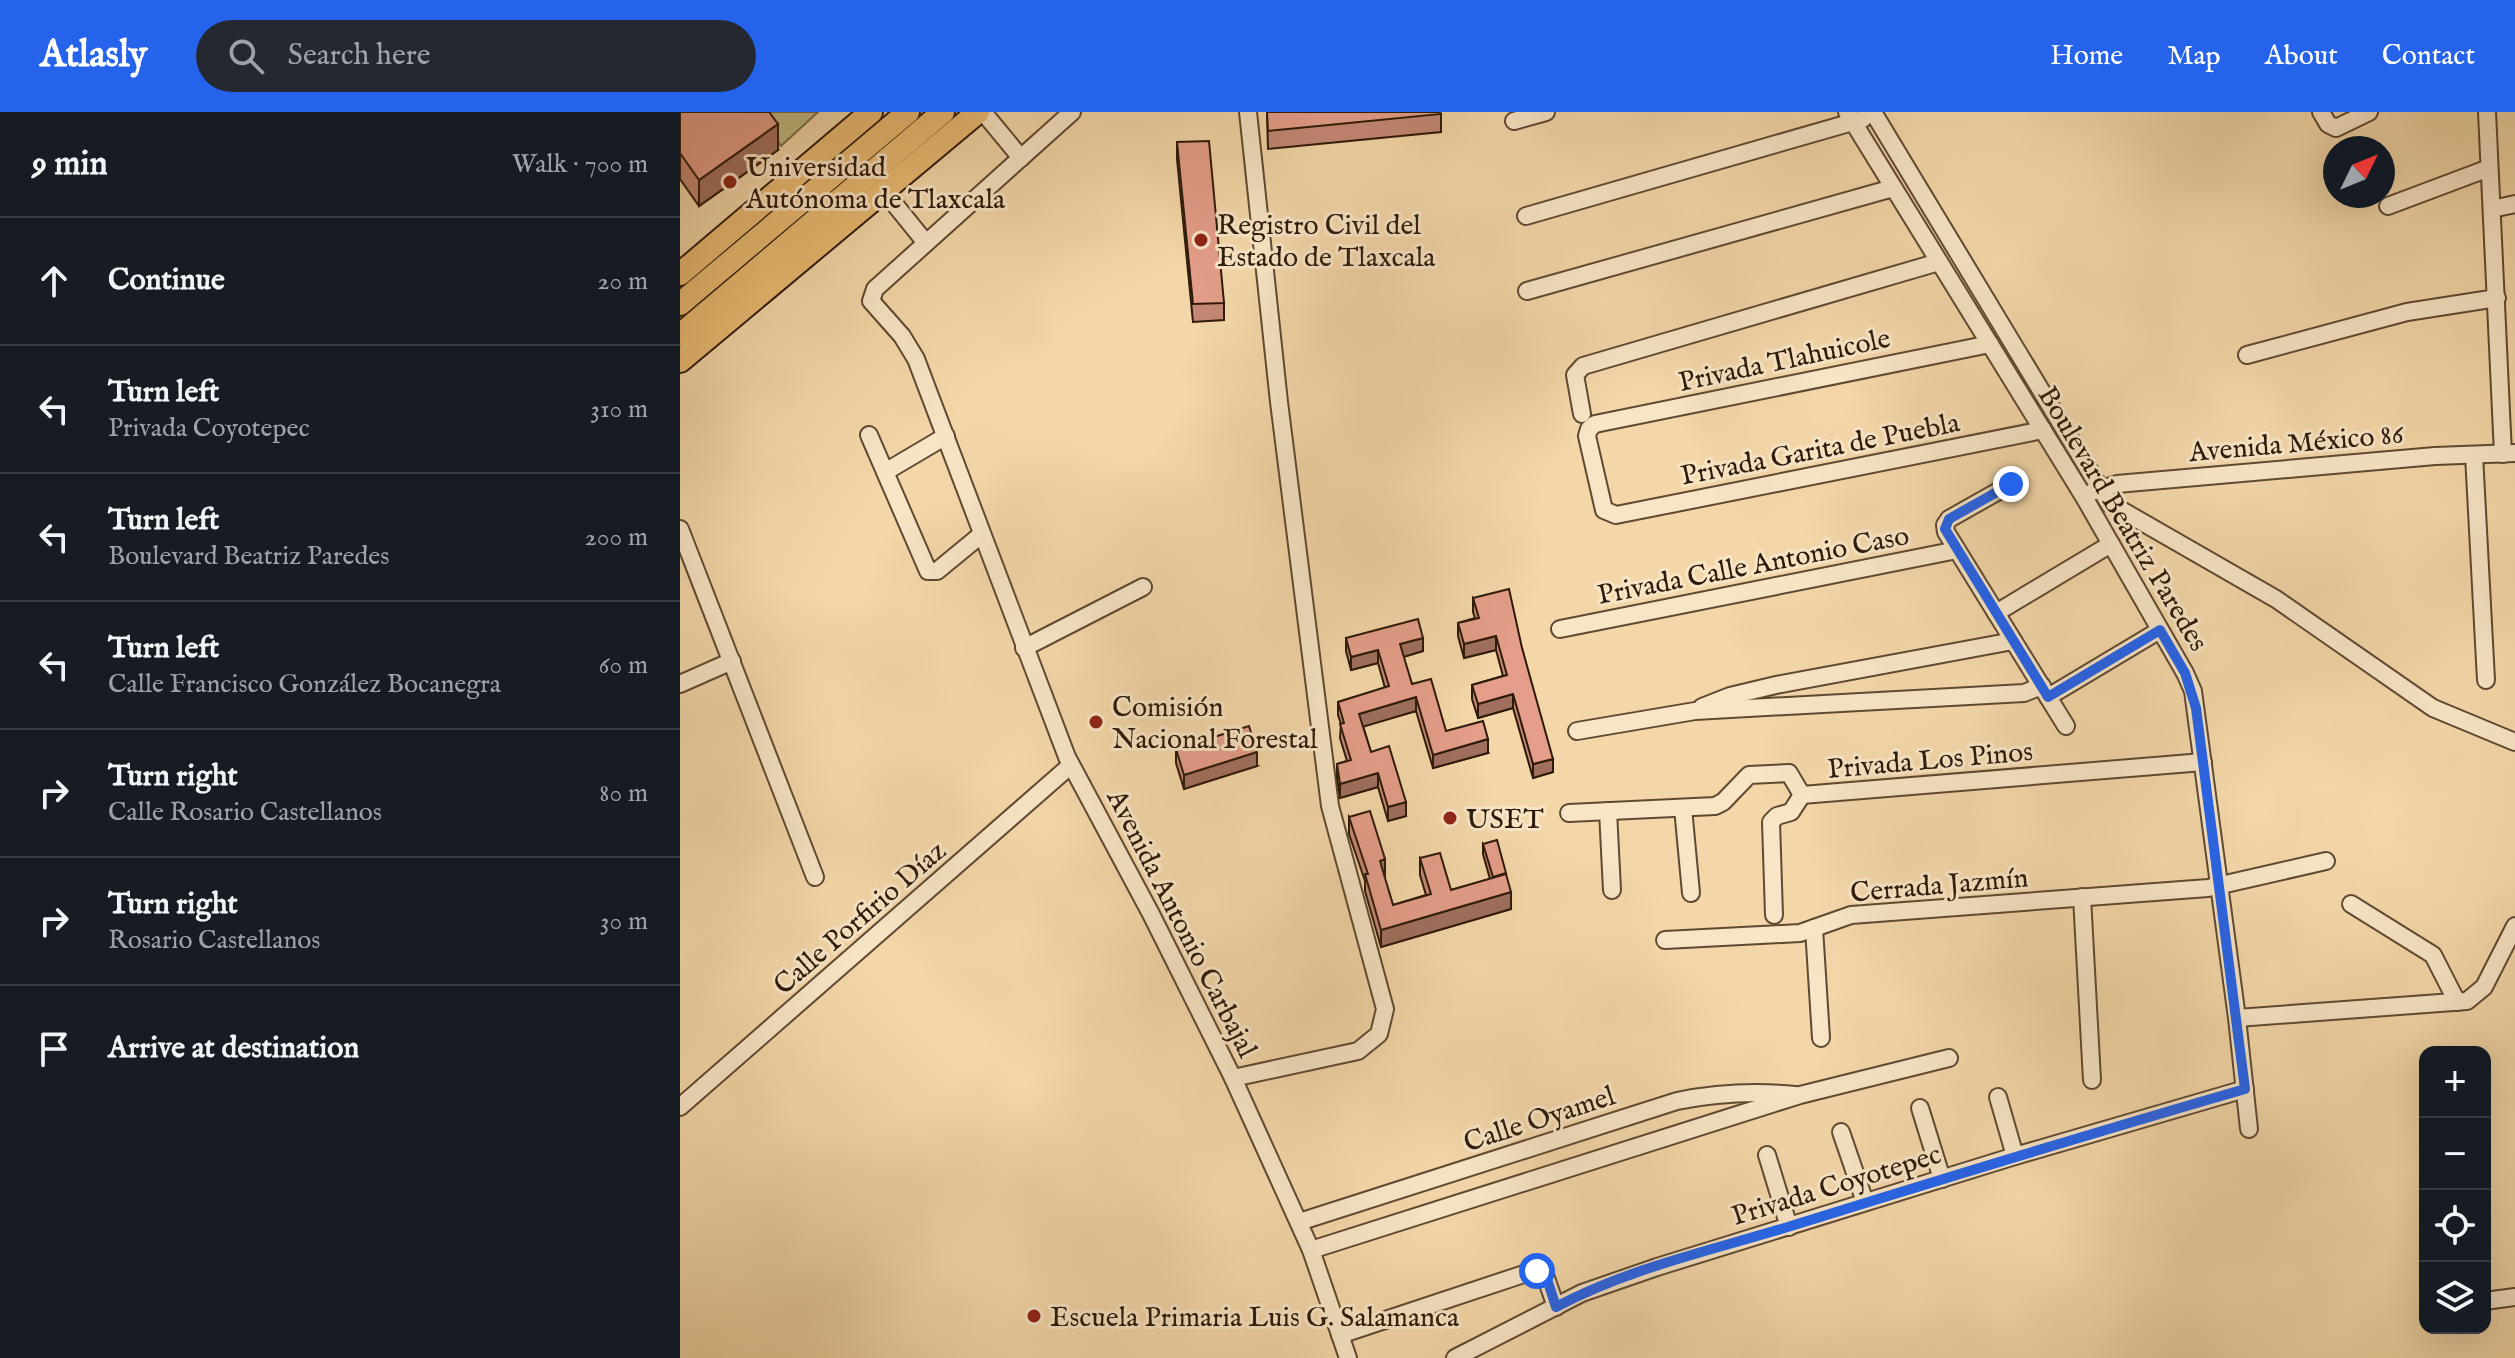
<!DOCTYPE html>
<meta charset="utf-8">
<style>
:root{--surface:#171b24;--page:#242831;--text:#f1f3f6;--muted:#9ea1a6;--line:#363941;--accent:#2563eb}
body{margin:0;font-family:"IM FELL English",serif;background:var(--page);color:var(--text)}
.controls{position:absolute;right:24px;bottom:24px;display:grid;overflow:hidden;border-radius:16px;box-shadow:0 8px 32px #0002}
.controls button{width:72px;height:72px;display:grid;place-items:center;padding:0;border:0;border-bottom:2px solid var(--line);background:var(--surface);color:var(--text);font:40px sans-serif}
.compass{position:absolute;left:1643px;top:24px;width:72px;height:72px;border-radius:50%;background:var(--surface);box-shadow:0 8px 32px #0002;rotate:47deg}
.stop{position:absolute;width:24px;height:24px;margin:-18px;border:6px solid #2563eb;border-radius:50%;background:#fff}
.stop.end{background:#2563eb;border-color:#fff;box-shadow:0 2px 8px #0008}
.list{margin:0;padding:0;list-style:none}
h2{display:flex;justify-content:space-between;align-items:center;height:104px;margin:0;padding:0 32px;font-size:34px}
h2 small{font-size:26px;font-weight:400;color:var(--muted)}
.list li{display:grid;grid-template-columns:52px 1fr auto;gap:24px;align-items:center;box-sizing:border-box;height:128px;padding:0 32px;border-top:2px solid var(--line)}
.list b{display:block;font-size:30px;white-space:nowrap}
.list p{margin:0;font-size:26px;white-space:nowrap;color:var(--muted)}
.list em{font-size:26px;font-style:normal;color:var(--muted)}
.icon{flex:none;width:44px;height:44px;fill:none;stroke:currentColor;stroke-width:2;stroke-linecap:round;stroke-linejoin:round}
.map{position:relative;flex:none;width:1835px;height:1246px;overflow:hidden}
header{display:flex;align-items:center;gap:48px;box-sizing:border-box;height:112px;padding:0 40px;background:var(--accent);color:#fff}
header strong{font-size:38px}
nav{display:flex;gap:44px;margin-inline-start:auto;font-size:28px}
.search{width:560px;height:72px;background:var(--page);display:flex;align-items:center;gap:20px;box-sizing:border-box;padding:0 28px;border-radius:44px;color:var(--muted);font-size:30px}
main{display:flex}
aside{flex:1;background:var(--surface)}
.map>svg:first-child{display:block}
</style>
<header>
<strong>Atlasly</strong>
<div class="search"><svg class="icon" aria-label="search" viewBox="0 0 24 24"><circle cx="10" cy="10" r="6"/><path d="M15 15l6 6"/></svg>Search here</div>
<nav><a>Home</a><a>Map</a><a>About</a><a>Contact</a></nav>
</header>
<main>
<aside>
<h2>9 min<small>Walk · 700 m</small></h2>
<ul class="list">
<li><svg class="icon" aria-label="ahead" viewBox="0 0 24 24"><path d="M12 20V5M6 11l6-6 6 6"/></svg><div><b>Continue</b></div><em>20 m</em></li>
<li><svg class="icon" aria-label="left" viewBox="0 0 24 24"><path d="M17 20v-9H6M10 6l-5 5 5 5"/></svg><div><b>Turn left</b><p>Privada Coyotepec</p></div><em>310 m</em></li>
<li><svg class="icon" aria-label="left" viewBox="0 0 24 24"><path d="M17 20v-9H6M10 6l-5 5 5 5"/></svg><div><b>Turn left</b><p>Boulevard Beatriz Paredes</p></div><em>200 m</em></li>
<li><svg class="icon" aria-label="left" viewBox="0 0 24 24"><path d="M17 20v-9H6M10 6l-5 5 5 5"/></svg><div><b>Turn left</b><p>Calle Francisco González Bocanegra</p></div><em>60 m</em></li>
<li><svg class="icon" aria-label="right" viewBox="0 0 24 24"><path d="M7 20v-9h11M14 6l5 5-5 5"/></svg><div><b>Turn right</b><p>Calle Rosario Castellanos</p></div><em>80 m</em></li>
<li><svg class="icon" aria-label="right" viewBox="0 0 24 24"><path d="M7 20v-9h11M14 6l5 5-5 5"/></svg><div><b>Turn right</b><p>Rosario Castellanos</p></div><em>30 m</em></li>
<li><svg class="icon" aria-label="arrive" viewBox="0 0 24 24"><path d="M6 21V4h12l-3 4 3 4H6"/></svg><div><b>Arrive at destination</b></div></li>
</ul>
</aside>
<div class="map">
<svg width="1835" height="1246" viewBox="0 0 1835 1246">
<rect width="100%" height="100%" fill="#f3d7a8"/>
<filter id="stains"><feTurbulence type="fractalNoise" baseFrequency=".0025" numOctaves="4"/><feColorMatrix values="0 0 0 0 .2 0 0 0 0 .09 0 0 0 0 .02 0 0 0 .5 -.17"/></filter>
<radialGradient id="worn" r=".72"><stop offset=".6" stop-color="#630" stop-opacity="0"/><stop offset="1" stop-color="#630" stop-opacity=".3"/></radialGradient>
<path fill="#c0bd84" stroke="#776c47" stroke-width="2" d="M79,0H138L101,34Z"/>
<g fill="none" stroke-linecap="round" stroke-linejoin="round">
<g stroke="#5f4932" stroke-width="20">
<g id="minor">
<path d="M303,0L341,46"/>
<path d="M392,0L195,177L191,189L222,224L236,247L387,645L471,802L553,966L631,1138L668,1246"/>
<path d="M1167,0L1404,385L1505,561L1513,579L1557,906L1569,1017"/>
<path d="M1193,0L1429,391L1596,487L1753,596L1835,630"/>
<path d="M1641,0L1648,12L1656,16L1689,0"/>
<path d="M1807,0L1823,342"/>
<path d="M834,9L866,0"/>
<path d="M204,79L246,131"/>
<path d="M1708,94L1809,56"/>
<path d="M1812,97L1835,92"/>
<path d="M846,104L1183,7"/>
<path d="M847,179L1213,76"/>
<path d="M1310,232L915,312L909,317L907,324L924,398L936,403L1363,318"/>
<path d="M1567,243L1727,200L1817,186"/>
<path d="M902,302L895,263L903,254L1259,150"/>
<path d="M189,323L248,459H257L302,422"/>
<path d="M1794,343L1806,568"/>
<path d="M205,360L266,324"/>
<path d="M1331,372L1269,407L1265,413L1266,420L1386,614"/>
<path d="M1412,380L1437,372L1755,344L1835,341"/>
<path d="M0,417L135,765"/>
<path d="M1316,501L1431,432"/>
<path d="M880,517L1277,438"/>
<path d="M344,536L463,475"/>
<path d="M0,572L52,549"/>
<path d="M1368,585L1480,518"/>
<path d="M1022,595L1050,584L1096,573L1333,529"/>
<path d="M897,619L1015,599L1344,581L1362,574"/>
<path d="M1122,683L1523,650"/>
<path d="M1003,696L1011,781"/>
<path d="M928,699L932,778"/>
<path d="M889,701L1035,694L1043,690L1069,663L1109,661L1122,683"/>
<path d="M1402,785L1412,968"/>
<path d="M1671,792L1753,843L1777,890"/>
<path d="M1094,803L1091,710L1097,704L1111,700L1122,683"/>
<path d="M1134,816L1141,926"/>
<path d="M985,828L1120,821L1171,803L1528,776L1646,749"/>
<path d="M1557,906L1787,889L1804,875L1835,814"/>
<path d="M553,966L678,939L699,922L705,897L650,694L599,290L568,0"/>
<path d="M1318,985L1335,1044"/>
<path d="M0,995L391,653"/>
<path d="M1240,996L1262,1067"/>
<path d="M1161,1020L1185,1090"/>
<path d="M1087,1043L1109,1115"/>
<path d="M619,1110L997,989C1037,981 1074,979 1115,983"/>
<path d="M631,1138L1120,983L1269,946"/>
<path d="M1805,1189L1835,1185"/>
<path d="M660,1223L853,1159L865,1163L876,1195"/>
<path d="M775,1246L902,1181L977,1155L1335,1044L1565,977"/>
</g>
</g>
<g stroke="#2e1a0a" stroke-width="26">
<g id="major">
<path d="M0,162L191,0"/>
<path d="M0,192L228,0"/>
<path d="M0,223L263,0"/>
<path d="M0,249L298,0"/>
</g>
</g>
<use href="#minor" stroke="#f7e5c6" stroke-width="16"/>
<use href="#major" stroke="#eabc74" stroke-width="22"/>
</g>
<g fill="#c48876" stroke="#2e1a0a" stroke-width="2">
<path d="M0,0L98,38L19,94L0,67Z"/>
<path d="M587,0L761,2V20L588,37Z"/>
<path d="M497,30L544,191V208L513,210L497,47Z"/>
<path d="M793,486L842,536L873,660L853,666L833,596L798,606L792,587V573L823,564L816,538L784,546L778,524V511L795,506L793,500Z"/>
<path d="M666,526L743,539L723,545L732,572L766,619L808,641L753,656L736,599L683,614L691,640L726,704L708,709L698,675L660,686L657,666V652L667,649L660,626L661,612L658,603V590L705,576L698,551L671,558L666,539Z"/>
<path d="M496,637L577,654L504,677L496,651Z"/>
<path d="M669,705L705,764L704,765L713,793L746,783L740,763V746L771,778L810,767L803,742V732L826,764L831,797L701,835L685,779V769L669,722Z"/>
</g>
<g fill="#a06f60" stroke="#2e1a0a" stroke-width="2">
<path d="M98,12V38L19,94V68Z"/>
<path d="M816,524V538L784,546V532Z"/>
<path d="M743,526V539L720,546V532Z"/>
<path d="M698,538V551L671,558V545Z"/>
<path d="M833,582V596L798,606V592Z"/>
<path d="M736,585V599L679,616V602Z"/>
<path d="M808,627V641L753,656V643Z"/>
<path d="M577,640V654L504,677V663Z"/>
<path d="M873,647V660L853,666V652Z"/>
<path d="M698,661V675L660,686V672Z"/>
<path d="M726,690V704L708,709V695Z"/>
<path d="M705,747V764L700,766V749Z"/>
<path d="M831,780V797L701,835V818Z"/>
</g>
<g fill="#e49e89" stroke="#2e1a0a" stroke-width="2">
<path d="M0,0H89L98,12L19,68L0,41Z"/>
<path d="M587,0H760L761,2L588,19Z"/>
<path d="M529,29L544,191L513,192L497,30Z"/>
<path d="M829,477L842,536L873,647L853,652L833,582L798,592L792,573L827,563L816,524L784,532L778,511L799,506L793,486Z"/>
<path d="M738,507L743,526L720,532L732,572L751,567L766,619L803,609L808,627L753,643L736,585L679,602L691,640L709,634L726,690L708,695L698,661L660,672L657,652L671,648L660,612L664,611L658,590L709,574L698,538L671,545L666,526Z"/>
<path d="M569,614L577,640L504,663L496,637Z"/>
<path d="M690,699L705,747L700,749L713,793L751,782L740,746L760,741L771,778L826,762L831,780L701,818L685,762H688L669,705Z"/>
<path d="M817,728L826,761L813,765L803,732Z"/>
</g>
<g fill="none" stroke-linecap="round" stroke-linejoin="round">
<path stroke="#2563eb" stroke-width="10" d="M857,1159L867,1167L876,1195C949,1156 1033,1138 1111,1114C1262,1067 1413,1021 1565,977L1516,596L1505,561L1480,518L1368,585L1265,417L1269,407L1331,372"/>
</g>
<g fill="#8f2418" stroke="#f7e5c6" stroke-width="3">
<circle cx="50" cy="70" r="8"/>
<circle cx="521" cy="128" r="8"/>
<circle cx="416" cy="610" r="8"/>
<circle cx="770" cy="706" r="8"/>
<circle cx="354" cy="1204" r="8"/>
</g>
<g text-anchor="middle" stroke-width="6" stroke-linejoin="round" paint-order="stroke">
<g font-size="28" fill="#2e1a0a" stroke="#f7e5c6" text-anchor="start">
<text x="66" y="64">Universidad<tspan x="66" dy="32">Autónoma de Tlaxcala</tspan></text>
<text x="537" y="122">Registro Civil del<tspan x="537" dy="32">Estado de Tlaxcala</tspan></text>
<text x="432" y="604">Comisión<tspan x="432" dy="32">Nacional Forestal</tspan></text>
<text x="786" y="716">USET</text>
<text x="370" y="1214">Escuela Primaria Luis G. Salamanca</text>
</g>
<g font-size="28" fill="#2e1a0a" stroke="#f7e5c6">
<text transform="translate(1104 247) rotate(-12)" y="10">Privada Tlahuicole</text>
<text transform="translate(1616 330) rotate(-5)" y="10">Avenida México 86</text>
<text transform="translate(1140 336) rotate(-11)" y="10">Privada Garita de Puebla</text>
<text transform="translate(1444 406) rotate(59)" y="10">Boulevard Beatriz Paredes</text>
<text transform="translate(1073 452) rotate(-11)" y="10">Privada Calle Antonio Caso</text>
<text transform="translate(1250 647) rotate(-5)" y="10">Privada Los Pinos</text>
<text transform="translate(1259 772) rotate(-5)" y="10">Cerrada Jazmín</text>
<text transform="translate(179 805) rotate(-41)" y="10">Calle Porfirio Díaz</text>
<text transform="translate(503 811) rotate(63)" y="10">Avenida Antonio Carbajal</text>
<text transform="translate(859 1006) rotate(-18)" y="10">Calle Oyamel</text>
<text transform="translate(1156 1072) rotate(-17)" y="10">Privada Coyotepec</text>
</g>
</g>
<rect width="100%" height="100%" filter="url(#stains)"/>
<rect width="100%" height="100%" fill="url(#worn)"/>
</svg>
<div class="controls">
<button>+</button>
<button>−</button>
<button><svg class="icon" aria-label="locate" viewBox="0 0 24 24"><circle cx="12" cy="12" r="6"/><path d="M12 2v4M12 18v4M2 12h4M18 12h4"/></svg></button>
<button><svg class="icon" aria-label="layers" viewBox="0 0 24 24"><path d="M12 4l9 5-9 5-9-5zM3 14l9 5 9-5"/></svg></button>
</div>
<svg class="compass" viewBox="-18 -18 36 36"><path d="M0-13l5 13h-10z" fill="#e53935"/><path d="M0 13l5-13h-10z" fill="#9ea1a6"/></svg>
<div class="stop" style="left:857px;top:1159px"></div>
<div class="stop end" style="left:1331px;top:372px"></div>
</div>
</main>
